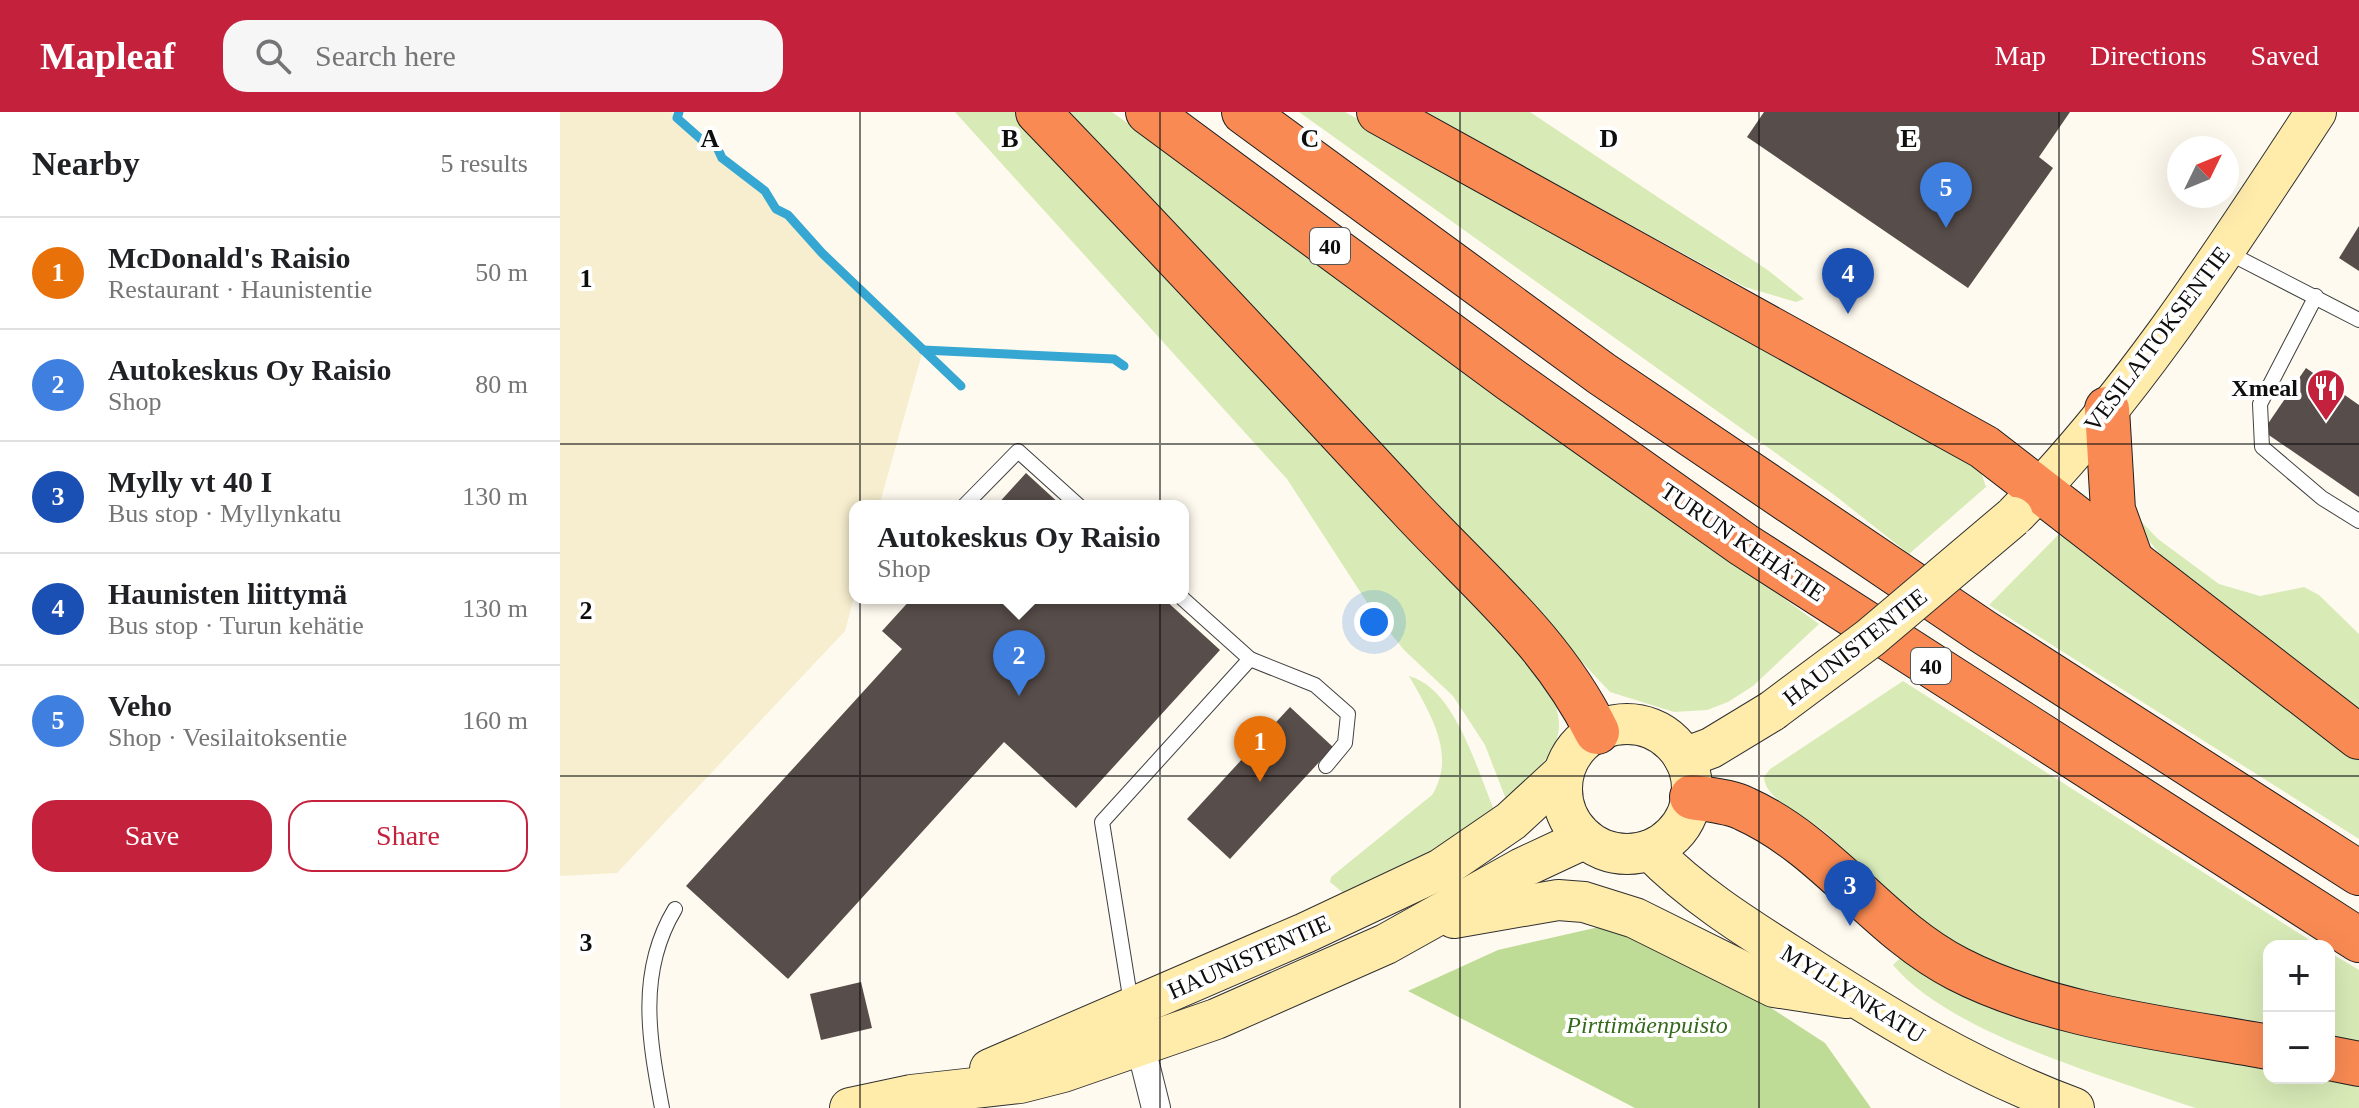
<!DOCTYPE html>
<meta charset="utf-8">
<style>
:root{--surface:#fff;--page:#f6f6f6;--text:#202124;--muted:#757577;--line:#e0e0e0;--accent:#c4213d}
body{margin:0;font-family:"Times New Roman",serif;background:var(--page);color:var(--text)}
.controls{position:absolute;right:24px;bottom:24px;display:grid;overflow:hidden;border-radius:16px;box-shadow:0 8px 32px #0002}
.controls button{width:72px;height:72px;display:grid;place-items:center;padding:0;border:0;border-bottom:2px solid var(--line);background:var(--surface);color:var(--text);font:40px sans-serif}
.compass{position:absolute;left:1607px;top:24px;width:72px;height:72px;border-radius:50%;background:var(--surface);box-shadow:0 8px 32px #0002;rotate:47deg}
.you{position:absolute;left:814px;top:510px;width:28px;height:28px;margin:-20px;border:6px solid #fff;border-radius:50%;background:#1a73e8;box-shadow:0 0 0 12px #1a73e833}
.badge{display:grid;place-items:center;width:52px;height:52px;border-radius:50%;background:var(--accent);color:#fff;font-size:26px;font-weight:700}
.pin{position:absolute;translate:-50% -66px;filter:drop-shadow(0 2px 4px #0008)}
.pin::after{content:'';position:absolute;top:42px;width:28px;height:24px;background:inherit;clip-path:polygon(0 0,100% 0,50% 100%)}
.popup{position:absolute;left:289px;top:388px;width:340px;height:104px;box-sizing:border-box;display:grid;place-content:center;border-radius:16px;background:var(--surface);filter:drop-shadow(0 2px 6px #0005);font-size:26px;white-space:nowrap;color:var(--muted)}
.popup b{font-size:30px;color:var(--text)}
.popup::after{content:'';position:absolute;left:50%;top:100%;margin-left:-16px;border:16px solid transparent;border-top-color:var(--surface)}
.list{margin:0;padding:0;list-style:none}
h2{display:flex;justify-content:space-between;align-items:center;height:104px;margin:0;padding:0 32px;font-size:34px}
h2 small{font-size:26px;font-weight:400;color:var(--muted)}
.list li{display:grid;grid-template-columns:52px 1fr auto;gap:24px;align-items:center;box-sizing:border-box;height:112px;padding:0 32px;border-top:2px solid var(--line)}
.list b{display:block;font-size:30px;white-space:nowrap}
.list p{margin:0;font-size:26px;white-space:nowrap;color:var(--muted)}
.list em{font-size:26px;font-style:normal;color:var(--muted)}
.actions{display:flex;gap:16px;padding:24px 32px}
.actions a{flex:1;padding:18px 0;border:2px solid var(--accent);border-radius:24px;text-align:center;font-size:28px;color:var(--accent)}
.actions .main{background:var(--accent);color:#fff}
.icon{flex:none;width:44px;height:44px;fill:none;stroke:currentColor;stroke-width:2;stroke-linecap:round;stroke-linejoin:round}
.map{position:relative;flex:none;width:1799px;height:996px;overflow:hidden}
header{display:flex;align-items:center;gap:48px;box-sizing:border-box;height:112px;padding:0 40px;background:var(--accent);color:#fff}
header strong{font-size:38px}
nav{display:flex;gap:44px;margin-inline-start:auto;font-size:28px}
.search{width:560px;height:72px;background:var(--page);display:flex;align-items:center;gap:20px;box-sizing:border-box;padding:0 28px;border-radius:24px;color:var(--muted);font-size:30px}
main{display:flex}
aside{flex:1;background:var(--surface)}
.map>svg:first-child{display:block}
</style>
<header>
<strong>Mapleaf</strong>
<div class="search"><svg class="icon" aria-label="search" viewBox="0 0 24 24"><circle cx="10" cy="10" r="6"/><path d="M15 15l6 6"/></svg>Search here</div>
<nav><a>Map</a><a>Directions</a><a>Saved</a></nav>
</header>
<main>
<aside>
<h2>Nearby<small>5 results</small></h2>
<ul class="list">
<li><span class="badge" style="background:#e8710a">1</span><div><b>McDonald's Raisio</b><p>Restaurant · Haunistentie</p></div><em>50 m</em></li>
<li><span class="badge" style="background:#3f7fe0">2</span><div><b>Autokeskus Oy Raisio</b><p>Shop</p></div><em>80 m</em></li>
<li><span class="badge" style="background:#1a4fb4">3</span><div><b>Mylly vt 40 I</b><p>Bus stop · Myllynkatu</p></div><em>130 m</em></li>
<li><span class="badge" style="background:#1a4fb4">4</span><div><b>Haunisten liittymä</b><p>Bus stop · Turun kehätie</p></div><em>130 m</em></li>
<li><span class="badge" style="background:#3f7fe0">5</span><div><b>Veho</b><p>Shop · Vesilaitoksentie</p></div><em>160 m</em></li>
</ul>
<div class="actions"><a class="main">Save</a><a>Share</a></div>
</aside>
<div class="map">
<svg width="1799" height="996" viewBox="0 0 1799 996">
<rect width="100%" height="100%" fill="#fffaef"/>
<path fill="#f6eece" d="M0,0H111L155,36L363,238L319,394H295V482L285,519L57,761L0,764Z"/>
<g fill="#d8ebb7">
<path d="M395,0H458L975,552C1018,622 1000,634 947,690L925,633L893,584L844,538L812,498L727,367Z"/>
<path d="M508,0H552L1259,512L1193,574L1168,590L1147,598L1114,600L1050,580Z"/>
<path d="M739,0H785L1341,306L1412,351L1421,360L1426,375L1349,442L1273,382Z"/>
<path d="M862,0H970L1209,159L1244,187L1236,190L1185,175Z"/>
<path d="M1576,404L1598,427L1659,472L1700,484L1744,475L1759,483L1799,522V607L1607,451L1574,410Z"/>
<path d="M1501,420L1799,641V727L1429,493Z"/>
<path d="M849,564C897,577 918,663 936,702L912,727L787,784L770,770L771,765L872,683C897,643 870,601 849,564Z"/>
<path d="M1343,569L1759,834H1709V911C1585,891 1450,880 1347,800C1316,776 1293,746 1265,720C1248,705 1205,689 1204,665L1210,657Z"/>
<path d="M1769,840L1799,858V932L1769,925Z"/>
<path d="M1341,845L1709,955V966H1768L1799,973V996H1636L1623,992C1539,962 1389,920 1333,853Z"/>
</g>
<path fill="#bedc96" d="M1039,815L1074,819L1145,853L1265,931L1311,996H1075L848,879L938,838Z"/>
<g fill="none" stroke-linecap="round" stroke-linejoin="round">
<g stroke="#36a7d2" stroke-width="9">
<path d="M119,0L117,6L143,29H154L162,46L205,79L216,97L228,103L262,141L401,274"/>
<path d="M363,238L554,247L564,254"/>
</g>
</g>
<g fill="#574d4a">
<path d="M1204,0H1510L1479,45L1493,56L1408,176L1187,25Z"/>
<path d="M1799,114V159L1779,146Z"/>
<path d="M1746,256L1799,293V385L1703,319Z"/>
<path d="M466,361L502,394H436Z"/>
<path d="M352,486H603L660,538L516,696L444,630L228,867L126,774L342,537L322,519Z"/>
<path d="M730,595L773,635L670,747L627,707Z"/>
<path d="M301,870L312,916L261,928L250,882Z"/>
</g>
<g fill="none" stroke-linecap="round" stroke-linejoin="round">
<g stroke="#414141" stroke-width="16">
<g id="lane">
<path d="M1665,139L1799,208"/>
<path d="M1756,184L1700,292L1702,335L1762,386L1799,409"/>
<path d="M404,394L458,339L519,394"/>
<path d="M690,547L755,573L788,602L785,631L766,654"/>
<path d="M571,891L542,710L690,547L622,486"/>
<path d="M102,996C89,927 77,860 115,797"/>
</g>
</g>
<g stroke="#414141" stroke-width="30">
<path id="street" d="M576,916L596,996"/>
</g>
<g stroke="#303030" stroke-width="42">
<g id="secondary">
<path d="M1456,402C1574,282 1664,140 1756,0"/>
<circle cx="1067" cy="677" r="65"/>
<path d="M1124,646L1151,636L1212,599"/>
<path d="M1090,738C1133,782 1184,814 1236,847C1325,905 1414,959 1514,996"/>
<path d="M894,806L998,788L1024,790L1075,806L1214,875L1286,886"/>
<path d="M430,957L745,821L881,757L951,709L1002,662"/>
<path d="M290,996L351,983L460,971L503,960L656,907L826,832L962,756L1024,727"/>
</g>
</g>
<g stroke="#1f1f1f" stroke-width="46">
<g id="highway">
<path d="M478,0C604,131 728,264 852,398C920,471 992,529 1037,620"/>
<path d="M588,0L951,268L1184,433L1799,828"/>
<path d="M684,0L1042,262L1422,519L1799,761"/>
<path d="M819,0L1424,335L1799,625"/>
<path d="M1547,297L1553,398L1570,445"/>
<path d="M1132,685C1149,688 1170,689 1185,697C1267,734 1318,816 1398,857C1489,904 1609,917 1709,935"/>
<path d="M1769,946L1799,952"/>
</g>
</g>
<use href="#lane" stroke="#fff" stroke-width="14"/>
<use href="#street" stroke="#fff" stroke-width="28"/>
<use href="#secondary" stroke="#ffebaa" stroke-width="40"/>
<use href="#highway" stroke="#f98a53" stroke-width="44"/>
<g stroke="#303030" stroke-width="42" stroke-linecap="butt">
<path id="secondary-bridge" d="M1212,599L1310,526L1453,405"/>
</g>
<use href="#secondary-bridge" stroke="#ffebaa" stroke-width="40"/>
</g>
<path fill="none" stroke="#0e0e0e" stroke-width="2" stroke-opacity="0.55" d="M300,0V996M600,0V996M900,0V996M1199,0V996M1499,0V996M0,332H1799M0,664H1799"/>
<defs>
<g id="restaurant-pin" transform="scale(2)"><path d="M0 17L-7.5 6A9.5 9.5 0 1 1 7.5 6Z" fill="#c4213d" stroke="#fff"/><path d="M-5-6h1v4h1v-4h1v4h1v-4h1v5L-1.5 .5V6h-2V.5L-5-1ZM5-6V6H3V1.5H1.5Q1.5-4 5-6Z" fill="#fff"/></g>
</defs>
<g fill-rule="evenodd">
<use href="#restaurant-pin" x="1766" y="276"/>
</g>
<g text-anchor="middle" stroke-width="8" stroke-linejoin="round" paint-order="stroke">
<g fill="#fff" stroke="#565656" stroke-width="2">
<rect x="750" y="116" width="40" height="36" rx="6"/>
<rect x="1351" y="536" width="40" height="36" rx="6"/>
</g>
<g font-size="22" font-weight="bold" fill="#0e0e0e">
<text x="770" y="142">40</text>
<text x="1371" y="562">40</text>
</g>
<g font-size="24" fill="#0e0e0e" stroke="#fff">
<text transform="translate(1597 227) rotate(-53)" y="8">VESILAITOKSENTIE</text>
<text transform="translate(1183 430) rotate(34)" y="8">TURUN KEHÄTIE</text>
<text transform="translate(1295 535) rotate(-38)" y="8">HAUNISTENTIE</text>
<text transform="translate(689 845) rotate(-24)" y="8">HAUNISTENTIE</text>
<text transform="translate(1293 882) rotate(32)" y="8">MYLLYNKATU</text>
</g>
<g font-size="24" font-weight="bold" fill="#0e0e0e" stroke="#fff" text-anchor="end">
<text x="1738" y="284">Xmeal</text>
</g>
<g font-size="24" font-style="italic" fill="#35691c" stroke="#fff">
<text x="1087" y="921">Pirttimäenpuisto</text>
</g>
</g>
<g font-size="26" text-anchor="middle" font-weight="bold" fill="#0e0e0e" stroke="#fff" stroke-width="8" stroke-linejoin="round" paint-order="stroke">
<text x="150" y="35">A</text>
<text x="450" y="35">B</text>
<text x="750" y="35">C</text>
<text x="1049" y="35">D</text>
<text x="1349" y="35">E</text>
<text x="26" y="175">1</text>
<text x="26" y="507">2</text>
<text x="26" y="839">3</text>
</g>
</svg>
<div class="controls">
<button>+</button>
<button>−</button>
</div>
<svg class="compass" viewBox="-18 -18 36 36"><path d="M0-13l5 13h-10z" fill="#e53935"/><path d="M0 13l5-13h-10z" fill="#757577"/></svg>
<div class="you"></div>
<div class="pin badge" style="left:700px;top:670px;background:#e8710a">1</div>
<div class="pin badge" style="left:459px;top:584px;background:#3f7fe0">2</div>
<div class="popup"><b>Autokeskus Oy Raisio</b>Shop</div>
<div class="pin badge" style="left:1290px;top:814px;background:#1a4fb4">3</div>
<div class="pin badge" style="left:1288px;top:202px;background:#1a4fb4">4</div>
<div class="pin badge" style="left:1386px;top:116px;background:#3f7fe0">5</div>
</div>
</main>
